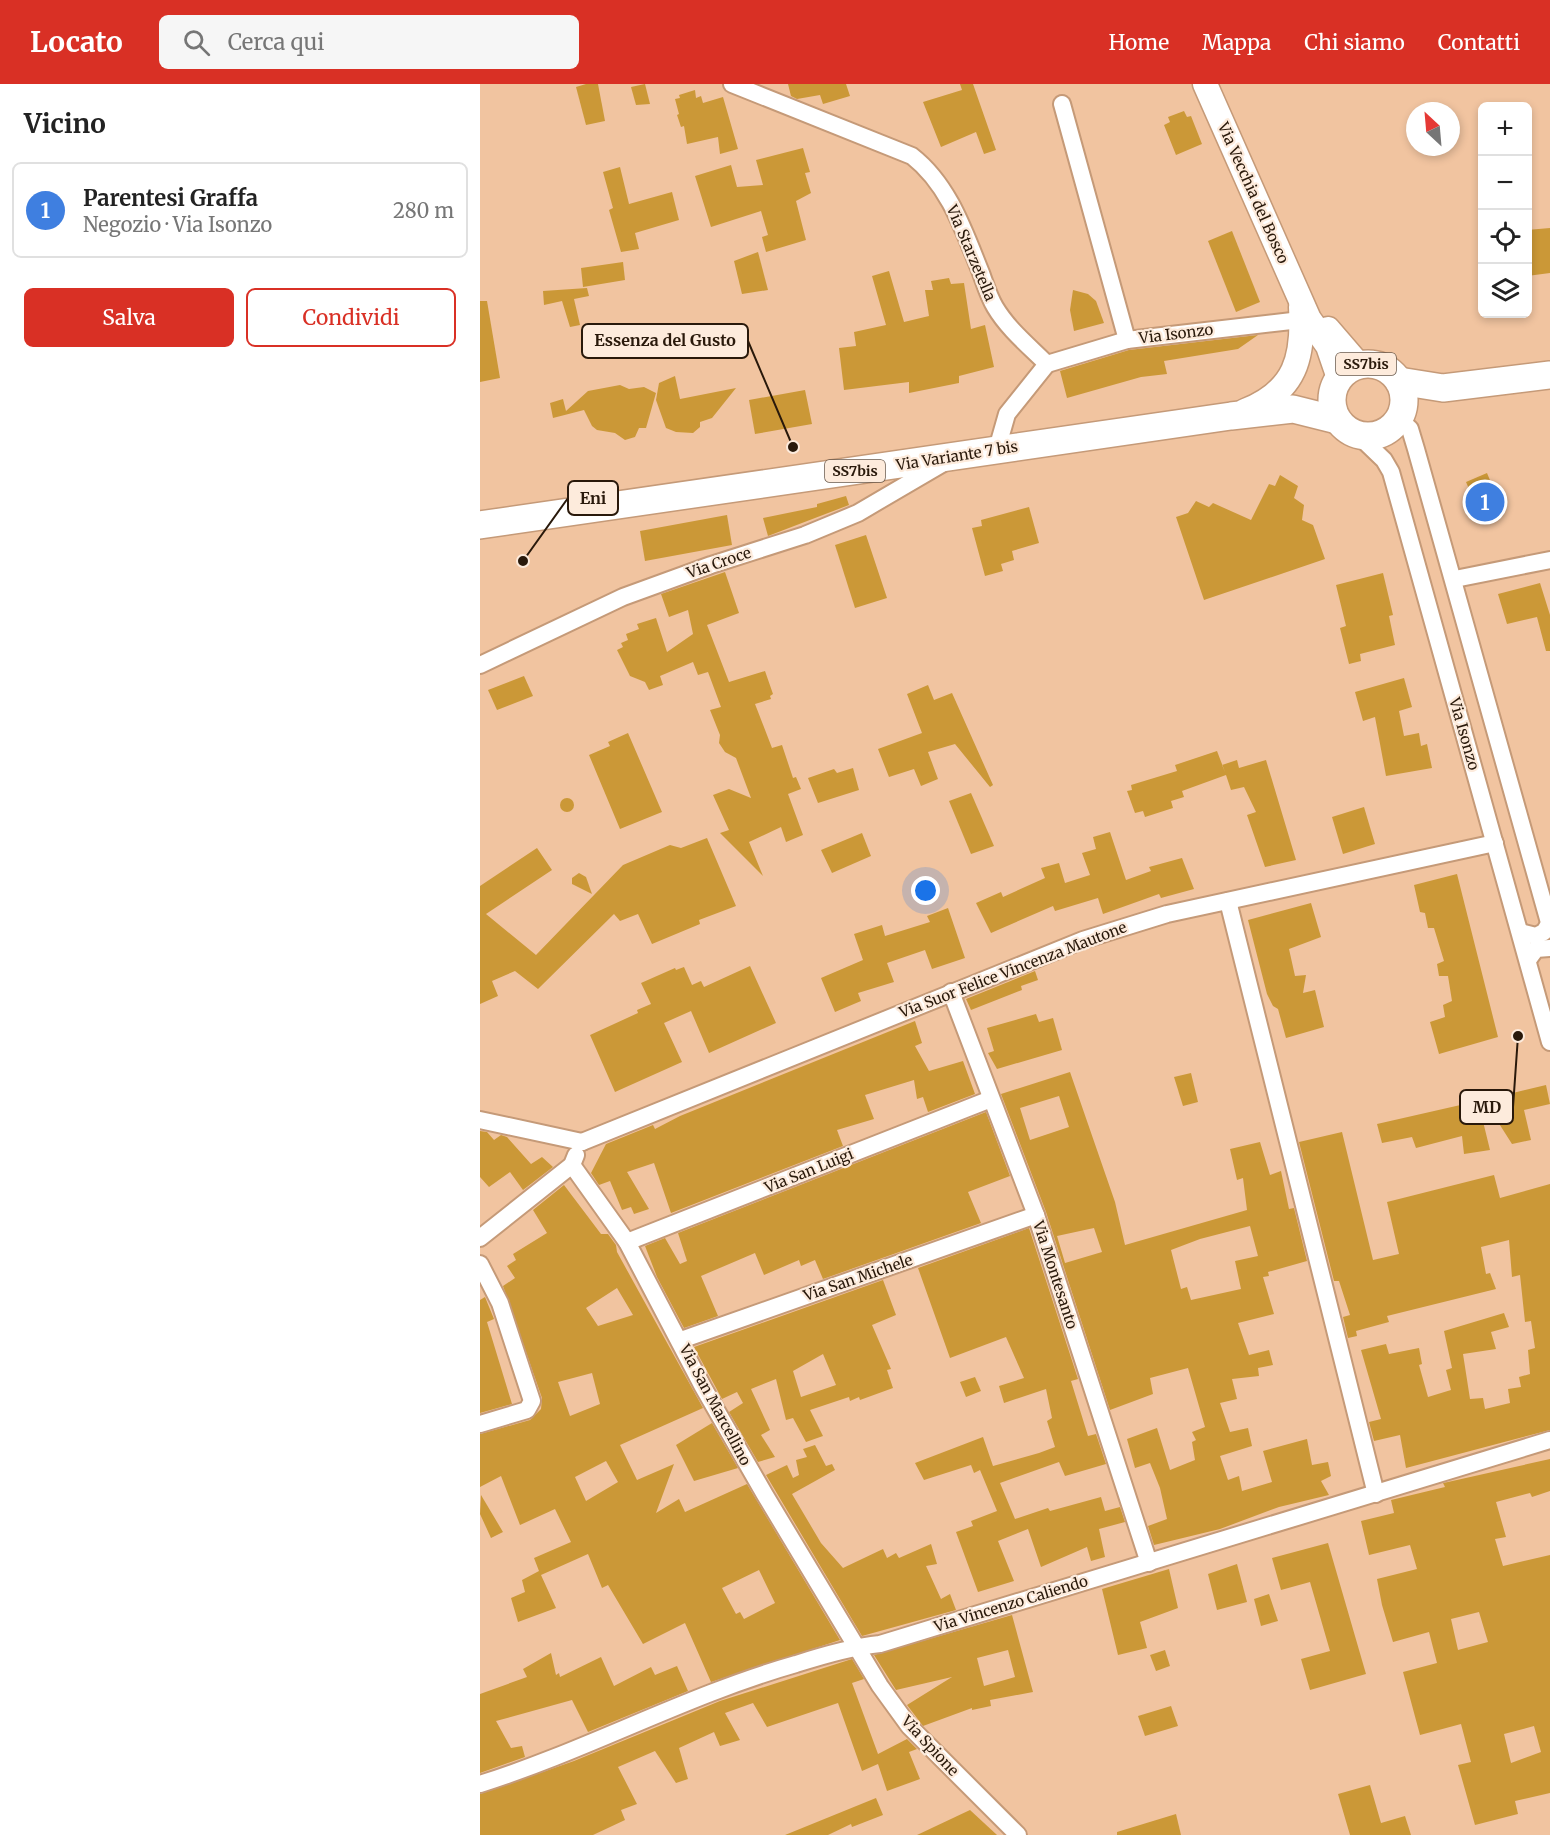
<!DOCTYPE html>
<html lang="it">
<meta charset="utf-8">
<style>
:root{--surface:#fff;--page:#f6f6f6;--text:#222;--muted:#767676;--line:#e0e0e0;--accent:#d93025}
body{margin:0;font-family:Merriweather,serif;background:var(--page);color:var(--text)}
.controls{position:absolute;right:18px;top:18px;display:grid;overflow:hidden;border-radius:9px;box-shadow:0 3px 9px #0003}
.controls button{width:54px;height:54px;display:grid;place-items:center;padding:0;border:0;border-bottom:2px solid var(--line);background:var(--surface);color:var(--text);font:30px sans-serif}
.compass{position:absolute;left:926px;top:18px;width:54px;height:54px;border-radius:50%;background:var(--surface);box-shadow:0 3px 9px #0003;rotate:334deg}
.you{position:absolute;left:446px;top:807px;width:21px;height:21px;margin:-15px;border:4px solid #fff;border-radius:50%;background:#1a73e8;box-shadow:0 0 0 9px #1a73e833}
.badge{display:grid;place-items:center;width:39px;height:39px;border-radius:50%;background:var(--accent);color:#fff;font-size:20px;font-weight:700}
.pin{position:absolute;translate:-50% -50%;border:3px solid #fff;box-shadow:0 2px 6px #0006}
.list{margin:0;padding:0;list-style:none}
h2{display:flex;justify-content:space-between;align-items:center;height:78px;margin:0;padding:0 24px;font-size:26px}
h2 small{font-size:20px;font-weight:400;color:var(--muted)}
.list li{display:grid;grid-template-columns:39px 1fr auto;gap:18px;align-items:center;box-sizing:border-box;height:96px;margin:0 12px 12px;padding:0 12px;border:2px solid var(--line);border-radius:9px}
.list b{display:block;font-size:22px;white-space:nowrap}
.list p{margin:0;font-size:20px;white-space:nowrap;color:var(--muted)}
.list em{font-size:20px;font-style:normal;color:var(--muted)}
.actions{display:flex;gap:12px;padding:18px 24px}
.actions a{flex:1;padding:14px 0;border:2px solid var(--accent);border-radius:9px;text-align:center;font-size:21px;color:var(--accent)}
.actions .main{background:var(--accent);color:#fff}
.icon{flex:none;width:33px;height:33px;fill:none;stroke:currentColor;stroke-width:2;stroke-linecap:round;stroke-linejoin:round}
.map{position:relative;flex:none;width:1070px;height:1751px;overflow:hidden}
header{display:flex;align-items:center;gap:36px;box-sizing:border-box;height:84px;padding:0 30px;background:var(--accent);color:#fff}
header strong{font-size:28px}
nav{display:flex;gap:33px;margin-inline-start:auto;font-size:21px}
.search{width:420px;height:54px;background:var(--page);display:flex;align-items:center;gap:15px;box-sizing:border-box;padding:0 21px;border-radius:9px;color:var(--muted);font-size:22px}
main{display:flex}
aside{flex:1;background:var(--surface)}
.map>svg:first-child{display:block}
</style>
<header>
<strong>Locato</strong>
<div class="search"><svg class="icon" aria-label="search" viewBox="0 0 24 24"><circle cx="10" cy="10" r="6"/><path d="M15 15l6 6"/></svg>Cerca qui</div>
<nav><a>Home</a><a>Mappa</a><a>Chi siamo</a><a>Contatti</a></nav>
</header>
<main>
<aside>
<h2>Vicino<small></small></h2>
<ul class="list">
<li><span class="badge" style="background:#3f7fe0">1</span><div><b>Parentesi Graffa</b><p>Negozio · Via Isonzo</p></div><em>280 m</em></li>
</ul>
<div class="actions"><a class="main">Salva</a><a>Condividi</a></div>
</aside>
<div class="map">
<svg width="1070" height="1751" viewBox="0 0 1070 1751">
<rect width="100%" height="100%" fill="#f1c4a0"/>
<g fill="#cb9837" fill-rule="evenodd">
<path d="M106,0H118L125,37L106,41L96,3Z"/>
<path d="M165,0L170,20L156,21L151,3Z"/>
<path d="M308,0H366L370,12L343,20L340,11L317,15L311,12Z"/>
<path d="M480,0H493L516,66L504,70L496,48L461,63L443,18L482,6Z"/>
<path d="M215,6L216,14L221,12L223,19L243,13L258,65L240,70L238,53L207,60L204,42L201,43L197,31L199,30L195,15L200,14L199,11Z"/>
<path d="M704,27L707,33L711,32L722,60L696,71L684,41L690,38L688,33Z"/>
<path d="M323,64L330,88L325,89L331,109L316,117L326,156L286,168L282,153L288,151L281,127L231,143L215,92L251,81L257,103L283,101L276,76Z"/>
<path d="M140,83L149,120L192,108L199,136L155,149L159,165L141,168L129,126L133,124L123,88Z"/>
<path d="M1070,144V189L1047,192V146Z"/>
<path d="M752,147L780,218L756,228L728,157Z"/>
<path d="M278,168L288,206L262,210L254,177Z"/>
<path d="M143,178L145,196L103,203L101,184Z"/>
<path d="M409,187L424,238L449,232L445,206H453L451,197L469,194L471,200L484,199L491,245L505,241L514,283L479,292V299L429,309V298L364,306L359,264L376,262L374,248L406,241L392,192Z"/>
<path d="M107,204L109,212L94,215L100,241L90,243L82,217L64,221L63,207Z"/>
<path d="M593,206L608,210L616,217L624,239L594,247L590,226Z"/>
<path d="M0,217H7L20,294L0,298Z"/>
<path d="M778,251L758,265L684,277L687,290L661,293L587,314L580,287L649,266Z"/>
<path d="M195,292L200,315L256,304L232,334L220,338V343L213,349L196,348L186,344L176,316L179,299Z"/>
<path d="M140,301L149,305L164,303L176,309L166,344H159L155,353L145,356L135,349L117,346L112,342L104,326L73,334L70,319L83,315L86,327L108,307Z"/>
<path d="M325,306L332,340L275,350L269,316Z"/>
<path d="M1007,389L1023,428L998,439L986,408L990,407L986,398Z"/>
<path d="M800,391L818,402L814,414L824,421L822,436L833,441L845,475L724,516L696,433L708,429L716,417L729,423L733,419L771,436L789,400L795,402Z"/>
<path d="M366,412L369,421L288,452L283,434L337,423V420Z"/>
<path d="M549,423L559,459L532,467L534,476L521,480L523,487L505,492L492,444L502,442L501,436Z"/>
<path d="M247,431L252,461L165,477L160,447Z"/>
<path d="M386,451L407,514L375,524L355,461Z"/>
<path d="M245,488L259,529L227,541L249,598L285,587L293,610L290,612L291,615L275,620L292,664L302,661L313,694L316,693L321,705L308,710L323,751L306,758L301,743L269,758L283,792L240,749L249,746L233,711L249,705L271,714L256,674L245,668L239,659L240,651L230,626L241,623L228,588L218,591L213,578L180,592L183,601L169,606L165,598L150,592L137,566L143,563L141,559L148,556L146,550L159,545L157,540L176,534L187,568L213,550L208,526L189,533L181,510Z"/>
<path d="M903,489L913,531L909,532L915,561L880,570L881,577L869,580L860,544L866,542L856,501Z"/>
<path d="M1060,499L1070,531V567H1066L1057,533L1027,540L1018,510Z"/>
<path d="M44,592L53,612L17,626L8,606Z"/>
<path d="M924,594L932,623L919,627L924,652L939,649L941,662L947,660L952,684L906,692L895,633L883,637L875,608Z"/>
<path d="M448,601L454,616L472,609L513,701L510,703L475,660L448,668L458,695L441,702L434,685L409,693L398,665L442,649L427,610Z"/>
<path d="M148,649L182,728L140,745L109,671L130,662L128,658Z"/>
<path d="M737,667L745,688L742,681L757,676L759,684L786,676L816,776L785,783L767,731L776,728L764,703L751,706L746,691L702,707L704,713L691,717L693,724L665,733L663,727L655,729L647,707L652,706L651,701L697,687L695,681Z"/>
<path d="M373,684L379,706L338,719L328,694L354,685L357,689Z"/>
<path d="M491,709L514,762L491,770L469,717Z"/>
<circle cx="87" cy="721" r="7"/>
<path d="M884,723L895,760L863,770L852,733Z"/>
<path d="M630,748L646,796L671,787L669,783L702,774L714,805L681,814L679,810L623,830L618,814L575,827L573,822L511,849L496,819L521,808L523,813L565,794L561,784L579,779L585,799L610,791L602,769L616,765L613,753Z"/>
<path d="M382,749L391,772L352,789L341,766Z"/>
<path d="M227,754L256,822L219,836L220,840L172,860L158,830L140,837L134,830L58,905L35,887L12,897L18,912L0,920V802L57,764L72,786L6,830L56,871L143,781L190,761L201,764Z"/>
<path d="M99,789L106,793L112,810L92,800V794Z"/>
<path d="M977,790L1018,953L959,970L950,938L965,933L963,921L972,917L968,892H959L957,880L964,877L954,844H948L945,829L940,828L934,801Z"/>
<path d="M831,819L841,853L809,865L815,892L826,891L823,909L835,906L844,943L806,954L798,925L793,922L787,910L768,836Z"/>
<path d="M468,824L485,874L452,885L445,866L407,879L414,898L378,909L381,917L355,928L341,894L383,876L374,850L402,841L405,852L450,838L447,832Z"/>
<path d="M270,882L296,939L229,969L211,927L184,939L202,978L135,1008L110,951L158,929L157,926L171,920L161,899L195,884L196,886L204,883L212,901L221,897L224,903Z"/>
<path d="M555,887L558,896L541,902L542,906L491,926L486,915Z"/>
<path d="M556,930L559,938L573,934L582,966L517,985L508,969L514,967L507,944Z"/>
<path d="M435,937L442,959L435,962L449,987L483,977L495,1010L448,1028L443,1013L437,1015L434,996L385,1011L394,1035L357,1046L363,1062L191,1129L174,1079L147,1088L169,1125L154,1130L151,1123L142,1126L130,1097L119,1101L111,1089L126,1060L173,1041L175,1045L200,1032Z"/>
<path d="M590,988L635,1118L645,1161L767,1126L763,1094L757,1096L750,1065L780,1058L790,1091L801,1087L809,1125L814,1124L827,1177L788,1188L789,1192L783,1193L794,1230L758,1239L769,1271L789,1266L793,1281L778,1284L779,1292L752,1295L757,1315L740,1319L750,1348L768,1344L772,1362L740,1372L748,1396L759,1392L762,1407L792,1398L783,1367L827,1355L832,1381L848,1378L851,1392L841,1397L849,1411L799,1423L740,1445L674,1461L668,1442L687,1435L680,1404L670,1379L655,1384L647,1355L677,1344L690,1386L715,1376L712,1358L716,1356L712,1348L725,1343L708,1284L670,1294L673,1310L630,1326L566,1128L521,1010ZM579,1012L589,1043L550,1056L540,1024ZM770,1142L778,1172L755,1177L761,1205L711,1216L707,1203L701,1205L691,1166L720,1155ZM614,1144L622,1168L585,1179L577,1152Z"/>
<path d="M711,989L718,1018L703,1022L694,993Z"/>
<path d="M1066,1001L1070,1020L1044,1026L1051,1056L1032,1060L1004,1016Z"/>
<path d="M998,1017L1010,1066L984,1070L982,1052L936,1064L932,1053L902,1059L897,1040Z"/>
<path d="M506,1028L530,1092L488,1108L501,1139L343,1195L335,1176L321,1182L319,1176L284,1191L275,1169L221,1192L238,1232L204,1244L177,1193L165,1162L185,1154L200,1180L207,1177L198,1149Z"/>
<path d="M0,1047L7,1048L14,1056L21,1051L27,1053L51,1080L62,1073L73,1083L43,1106L30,1088L9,1103L0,1093Z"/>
<path d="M862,1048L893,1176L919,1170L907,1118L1014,1091L1020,1114L1070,1100V1346L926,1384L920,1351L894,1357L889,1338L901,1335L881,1266L906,1260L909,1270L939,1264L942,1280L939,1281L948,1313L971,1306L966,1286L972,1284L964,1247L1024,1229L1029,1243L1011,1248L1016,1265L983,1270L990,1315L1003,1314L1005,1325L1030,1319L1028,1305L1041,1303L1039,1293L1050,1290L1048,1266L1055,1264L1051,1237L1045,1238L1040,1191L1032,1193L1029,1156L1001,1163L1006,1190L1010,1189L1016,1205L907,1232L909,1238L876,1247L877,1252L868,1254L863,1233L870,1231L859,1197H854L819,1058Z"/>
<path d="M84,1101L121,1150H128L136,1161L137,1168L223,1324L140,1361L157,1396L194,1380L176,1429L199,1415L205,1428L267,1400L360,1556L231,1598L205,1539L163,1560L128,1501L122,1504L108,1470L61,1491L76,1524L38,1538L31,1514L45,1508L42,1496L59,1487L54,1474L91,1458L75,1425L40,1441L21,1392L0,1403V1350L50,1336L61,1325L62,1314L23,1202L35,1194L27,1182L36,1176L33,1170L67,1149L53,1126ZM137,1204L153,1231L118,1242L106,1224ZM112,1289L120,1320L90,1332L78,1298ZM126,1377L138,1398L106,1417L95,1393ZM279,1486L295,1519L264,1535L260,1528L256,1530L242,1504Z"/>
<path d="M549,1144L598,1295L591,1297L608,1352L616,1350L626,1380L585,1392L579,1378L520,1399L535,1435L568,1424L570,1427L621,1413L625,1427L640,1423L645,1438L619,1445L625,1473L611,1477L607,1463L561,1483L548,1445L518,1457L534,1497L498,1508L476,1448L493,1442L491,1437L517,1427L500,1386L494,1389L491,1381L444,1396L435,1379L503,1353L513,1382L559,1369L575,1363L567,1337L572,1334L566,1305L524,1319L519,1302L544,1294L526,1253L470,1274L438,1184Z"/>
<path d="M403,1196L416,1231L392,1241L411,1285L407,1286L413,1304L380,1316L379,1313L370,1317L369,1313L330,1326L343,1352L326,1358L313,1334L306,1336L296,1295L271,1305L290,1346L281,1351L295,1373L278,1378L249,1328L263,1319L257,1308L242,1315L214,1263ZM343,1270L356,1301L321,1313L313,1287Z"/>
<path d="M5,1213L14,1235L7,1238L32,1320L0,1329V1216Z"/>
<path d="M495,1293L501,1307L486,1313L480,1298Z"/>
<path d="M232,1339L258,1384L214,1397L196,1361Z"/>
<path d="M335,1361L346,1382L352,1380L355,1386L312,1410L341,1459L363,1484L403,1465L407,1474L416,1469L419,1474L451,1460L457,1480L446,1482L461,1515L470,1510L476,1526L382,1552L286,1391L307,1381L313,1394L319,1391L316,1376L327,1373L323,1365Z"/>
<path d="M1070,1375V1407L1052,1413L1050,1409L1016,1418L1026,1453L1015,1455L1023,1482L1070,1471V1709L1035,1717L1038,1730L995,1741L978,1681L991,1678L981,1640L940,1651L923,1588L957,1579L949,1548L913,1558L902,1521L897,1495L937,1485L930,1461L889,1471L881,1437L914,1429L911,1416L965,1403L963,1399L968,1398ZM999,1528L1008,1558L978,1566L971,1535ZM1054,1642L1061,1668L1031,1679L1024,1650Z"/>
<path d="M1,1411L23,1448L11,1454L0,1430Z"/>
<path d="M848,1459L886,1590L830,1606L821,1575L850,1567L830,1498L801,1506L792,1474Z"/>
<path d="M757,1480L767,1518L737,1526L728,1490Z"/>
<path d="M689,1485L698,1524L660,1538L667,1564L638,1571L622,1505Z"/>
<path d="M789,1510L798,1537L781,1542L774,1515Z"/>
<path d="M532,1531L553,1608L510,1616L511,1622L492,1626V1624L443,1642L427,1621L472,1593L416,1606L394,1571ZM528,1566L535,1593L504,1602L497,1574Z"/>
<path d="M685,1566L690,1582L676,1587L670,1571Z"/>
<path d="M71,1569L76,1591L79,1589L80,1593L121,1573L134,1602L171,1583L175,1591L197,1582L208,1607L108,1648L92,1616L16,1637L31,1664L42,1662L45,1673L0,1689V1610L47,1593L43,1585Z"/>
<path d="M372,1575L384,1595L372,1599L398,1670L427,1655L437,1665L429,1668L440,1695L407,1707L398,1680L382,1687L358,1619L287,1643L273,1619L245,1629L260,1656L240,1662L234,1648L199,1664L208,1695L196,1699L175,1667L138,1683L157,1720L141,1726L145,1736L113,1751H0V1710L94,1677L240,1617Z"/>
<path d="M691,1622L698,1642L665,1652L658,1632Z"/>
<path d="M890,1701L901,1739L925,1732L931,1751H870L858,1710Z"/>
<path d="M396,1714L403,1731L372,1743L371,1740L348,1751H305Z"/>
<path d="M490,1726L517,1751H437Z"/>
<path d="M696,1730L701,1751H637V1748Z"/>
</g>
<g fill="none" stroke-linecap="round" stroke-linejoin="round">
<g stroke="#c59a78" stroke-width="20">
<g id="street">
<path d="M252,0L432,72C469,101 484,147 501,189C505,200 509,213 515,223C528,245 549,262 567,280L527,330L517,365"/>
<path d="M582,20L647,256"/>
<path d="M567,280L647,256L829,235"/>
<path d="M919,335L930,345L936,365L1070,842"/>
<path d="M879,352L904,376L911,388L1070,958"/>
<path d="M975,495L1070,476"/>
<path d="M0,581L143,513L231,481L325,451L378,429L465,378"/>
<path d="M748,817L896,1410"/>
<path d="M1040,848L1056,852L1064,848L1069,840"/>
<path d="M1048,876L1056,865L1070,864"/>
<path d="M471,908L556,1131L669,1479"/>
<path d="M0,1036L102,1058"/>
<path d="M102,1058L603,856L687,830L1015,759"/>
<path d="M92,1081L147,1158L223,1303L285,1411L400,1602L429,1642L538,1751"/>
<path d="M0,1154L92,1081L96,1071"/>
<path d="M147,1158L511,1015"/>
<path d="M0,1180L20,1219L52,1317L47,1326L0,1340"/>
<path d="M201,1256L556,1131"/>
<path d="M0,1700C108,1666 207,1611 316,1580C344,1571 371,1563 400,1560L1070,1356"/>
</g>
</g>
<g stroke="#c59a78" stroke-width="27">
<g id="secondary">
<path d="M725,0L829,235L848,262L859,294"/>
<path d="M848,245L879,281"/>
<path d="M765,327C816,307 824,273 821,223"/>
</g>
</g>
<g stroke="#c59a78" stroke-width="30">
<g id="primary">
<circle cx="888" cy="316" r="36"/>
<path d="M919,297L963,304L1070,291"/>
<path d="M0,441L751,332L813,325L857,336"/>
</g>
</g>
<use href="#street" stroke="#fff" stroke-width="16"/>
<use href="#secondary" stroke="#fff" stroke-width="24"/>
<use href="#primary" stroke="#fff" stroke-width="27"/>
</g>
<g text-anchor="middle" stroke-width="4.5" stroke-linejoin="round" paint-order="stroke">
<g fill="#fdebdc" stroke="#69584a" stroke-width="1.5">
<rect x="856" y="269" width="60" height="22" rx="4.5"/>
<rect x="345" y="376" width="60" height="22" rx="4.5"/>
</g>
<g font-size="14" font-weight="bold" fill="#29190b">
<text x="886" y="285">SS7bis</text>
<text x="375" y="392">SS7bis</text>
</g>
<g font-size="15" fill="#29190b" stroke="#fdebdc">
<text transform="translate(773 109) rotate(66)" y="5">Via Vecchia del Bosco</text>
<text transform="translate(491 169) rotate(67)" y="5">Via Starzetella</text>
<text transform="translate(696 250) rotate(-7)" y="5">Via Isonzo</text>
<text transform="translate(477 372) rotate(-9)" y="5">Via Variante 7 bis</text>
<text transform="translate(239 479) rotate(-19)" y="5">Via Croce</text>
<text transform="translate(984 650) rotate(74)" y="5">Via Isonzo</text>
<text transform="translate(533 886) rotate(-21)" y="5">Via Suor Felice Vincenza Mautone</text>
<text transform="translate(329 1087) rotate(-22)" y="5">Via San Luigi</text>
<text transform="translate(575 1191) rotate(72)" y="5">Via Montesanto</text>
<text transform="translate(378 1194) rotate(-19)" y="5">Via San Michele</text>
<text transform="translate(235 1321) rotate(62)" y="5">Via San Marcellino</text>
<text transform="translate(531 1520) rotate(-17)" y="5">Via Vincenzo Caliendo</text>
<text transform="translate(450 1662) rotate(47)" y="5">Via Spione</text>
</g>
</g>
<path fill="none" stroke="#29190b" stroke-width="2" d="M313 363L268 257M43 477L88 414M1038 952L1033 1023"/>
<g fill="#29190b" stroke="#fdebdc" stroke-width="2">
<circle cx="313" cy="363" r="6"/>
<circle cx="43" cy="477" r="6"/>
<circle cx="1038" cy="952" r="6"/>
</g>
<g fill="#fdebdc" stroke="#29190b" stroke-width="2">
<rect x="102" y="240" width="166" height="34" rx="6"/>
<rect x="88" y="397" width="50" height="34" rx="6"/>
<rect x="980" y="1006" width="53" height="34" rx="6"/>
</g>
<g font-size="16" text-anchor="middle" font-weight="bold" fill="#29190b">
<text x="185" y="262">Essenza del Gusto</text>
<text x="113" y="420">Eni</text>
<text x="1007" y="1029">MD</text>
</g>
</svg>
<div class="controls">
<button>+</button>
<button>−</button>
<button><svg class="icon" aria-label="locate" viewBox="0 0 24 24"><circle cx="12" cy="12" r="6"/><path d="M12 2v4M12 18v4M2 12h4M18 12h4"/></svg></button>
<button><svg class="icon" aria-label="layers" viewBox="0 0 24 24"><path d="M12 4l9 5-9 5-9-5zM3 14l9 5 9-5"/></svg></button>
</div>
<svg class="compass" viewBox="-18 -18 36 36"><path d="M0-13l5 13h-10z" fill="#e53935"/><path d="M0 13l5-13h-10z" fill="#767676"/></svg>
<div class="you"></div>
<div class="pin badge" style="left:1005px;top:418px;background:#3f7fe0">1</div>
</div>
</main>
